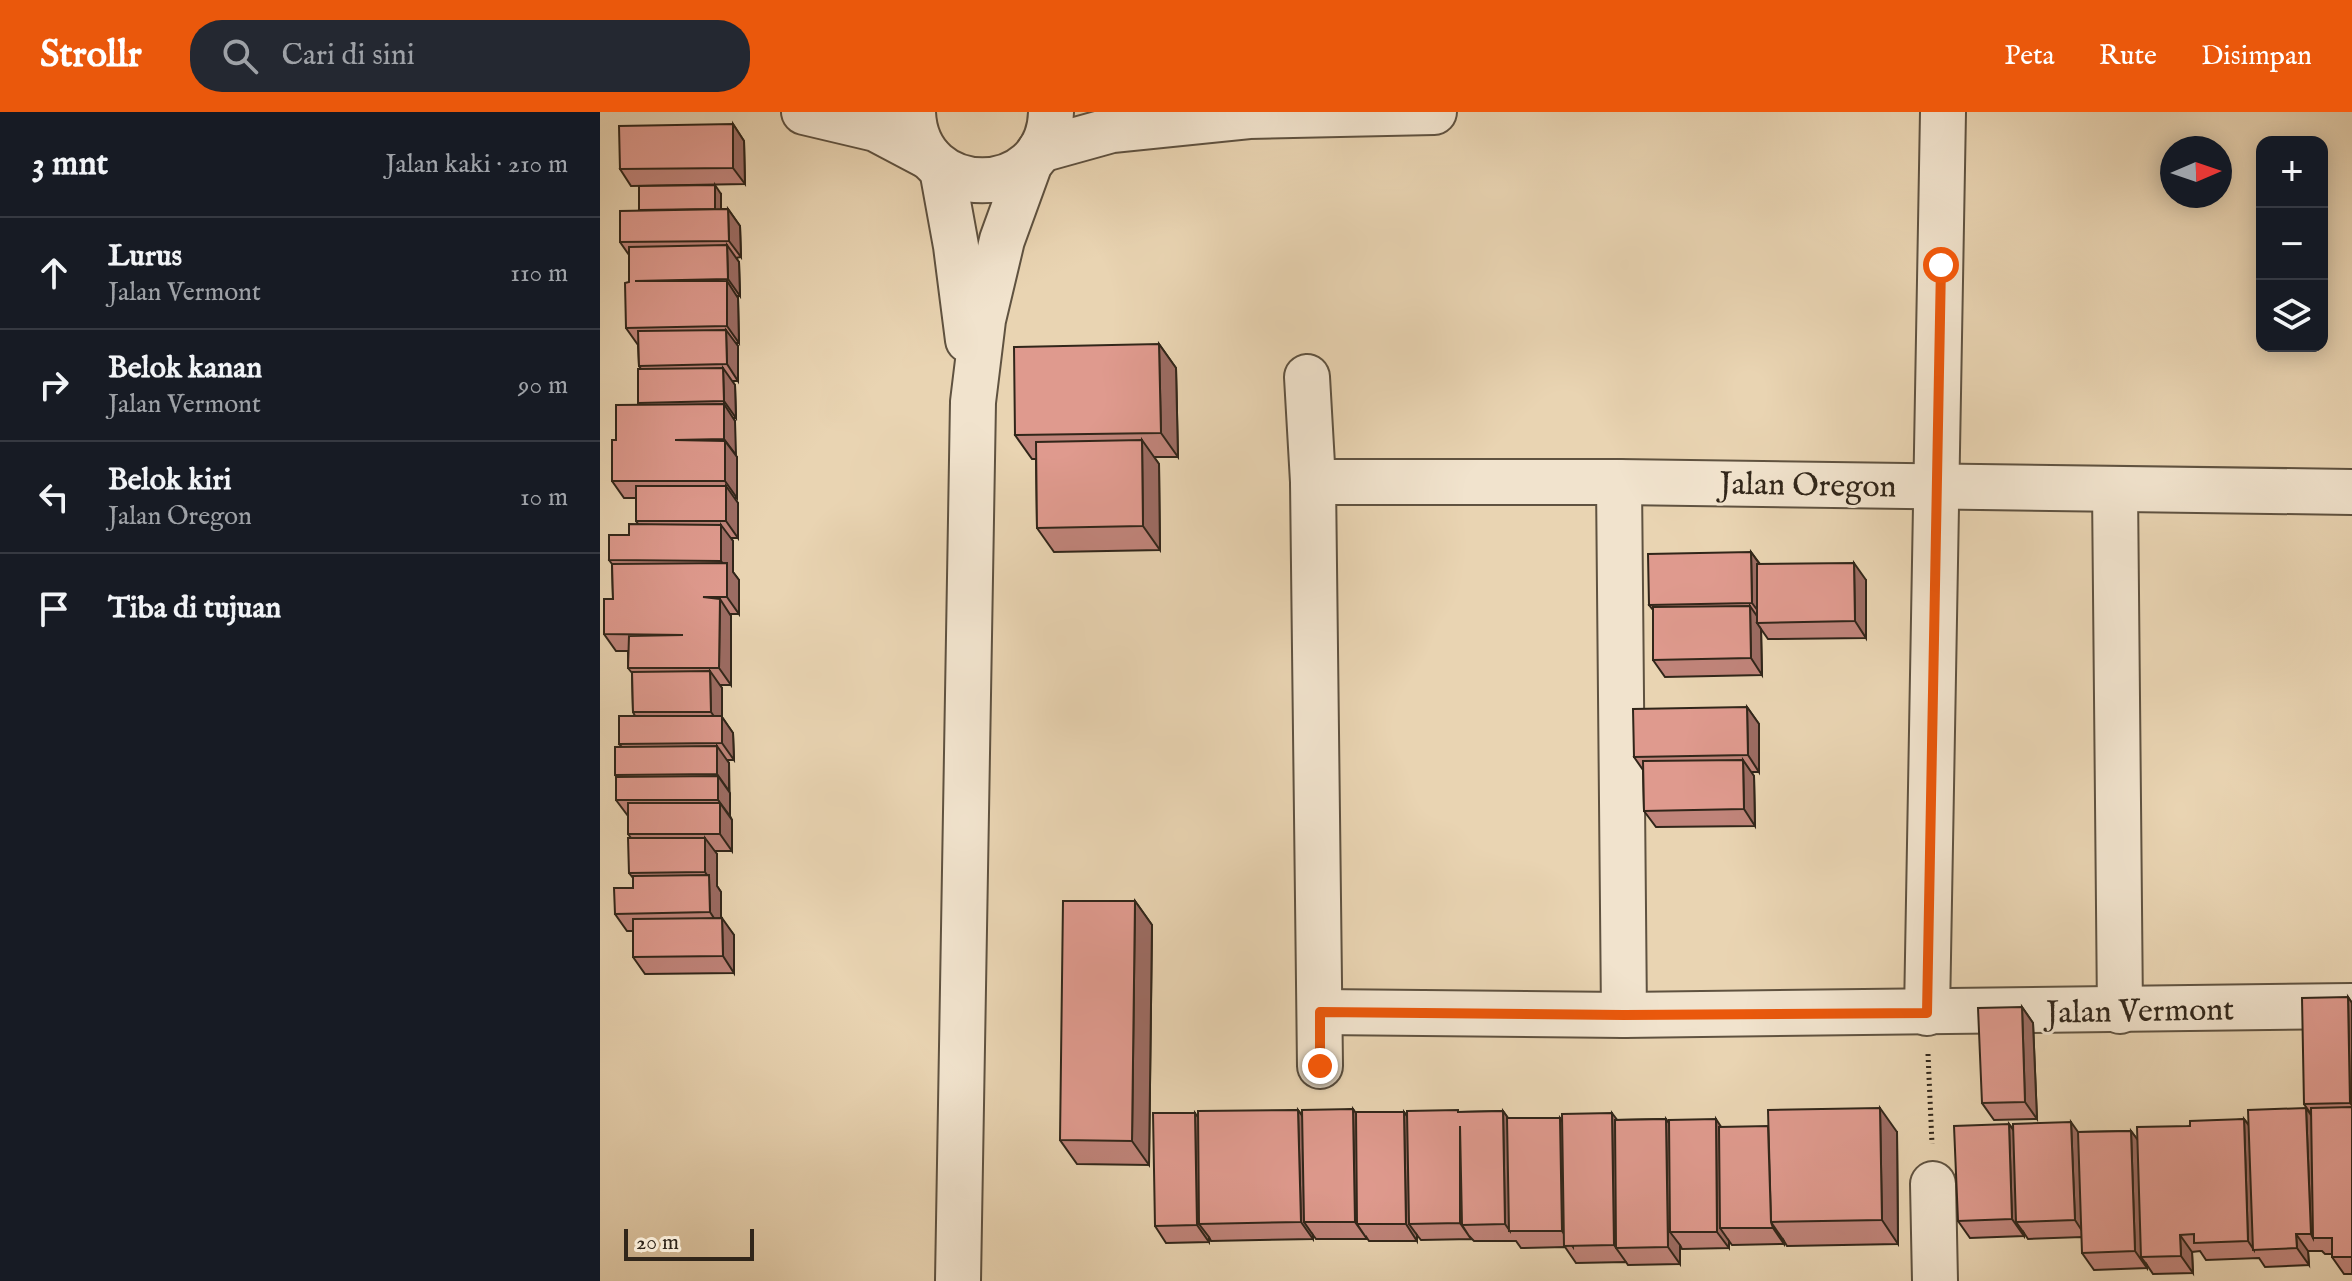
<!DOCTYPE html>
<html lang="id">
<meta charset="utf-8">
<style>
:root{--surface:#171b24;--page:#242831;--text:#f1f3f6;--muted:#9ea1a6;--line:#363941;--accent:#ea580c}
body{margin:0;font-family:"IM FELL English",serif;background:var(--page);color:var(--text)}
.controls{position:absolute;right:24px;top:24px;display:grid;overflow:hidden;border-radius:16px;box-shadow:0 4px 20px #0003}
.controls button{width:72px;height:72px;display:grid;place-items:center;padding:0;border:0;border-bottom:2px solid var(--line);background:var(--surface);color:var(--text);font:40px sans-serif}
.compass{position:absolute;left:1560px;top:24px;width:72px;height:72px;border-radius:50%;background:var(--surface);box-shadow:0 4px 20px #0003;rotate:88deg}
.scale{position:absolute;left:24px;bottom:20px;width:130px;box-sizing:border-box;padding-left:8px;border:4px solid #31261a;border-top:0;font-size:22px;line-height:28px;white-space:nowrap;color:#31261a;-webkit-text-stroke:6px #f1e3cd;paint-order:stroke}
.stop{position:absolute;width:24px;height:24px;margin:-18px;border:6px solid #ea580c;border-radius:50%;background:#fff}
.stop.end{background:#ea580c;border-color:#fff;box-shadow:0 2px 8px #0008}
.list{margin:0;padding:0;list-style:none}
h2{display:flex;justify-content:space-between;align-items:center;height:104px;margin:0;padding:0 32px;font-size:34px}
h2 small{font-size:26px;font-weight:400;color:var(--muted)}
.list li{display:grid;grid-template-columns:52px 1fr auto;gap:24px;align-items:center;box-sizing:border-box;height:112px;padding:0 32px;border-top:2px solid var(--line)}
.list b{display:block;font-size:30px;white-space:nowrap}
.list p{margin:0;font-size:26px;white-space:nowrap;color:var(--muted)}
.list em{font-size:26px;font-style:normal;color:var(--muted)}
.icon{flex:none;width:44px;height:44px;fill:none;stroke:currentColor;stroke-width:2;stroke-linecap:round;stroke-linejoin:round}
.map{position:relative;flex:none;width:1752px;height:1169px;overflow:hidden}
header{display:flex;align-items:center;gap:48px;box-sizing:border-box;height:112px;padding:0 40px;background:var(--accent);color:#fff}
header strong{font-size:38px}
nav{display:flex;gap:44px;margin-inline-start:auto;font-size:28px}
.search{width:560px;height:72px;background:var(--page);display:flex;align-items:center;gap:20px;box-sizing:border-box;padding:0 28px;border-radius:32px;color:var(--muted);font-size:30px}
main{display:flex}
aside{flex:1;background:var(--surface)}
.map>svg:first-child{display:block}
</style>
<header>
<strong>Strollr</strong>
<div class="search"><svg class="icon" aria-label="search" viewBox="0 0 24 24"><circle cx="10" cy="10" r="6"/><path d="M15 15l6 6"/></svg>Cari di sini</div>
<nav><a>Peta</a><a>Rute</a><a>Disimpan</a></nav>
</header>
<main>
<aside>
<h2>3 mnt<small>Jalan kaki · 210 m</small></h2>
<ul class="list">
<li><svg class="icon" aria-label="ahead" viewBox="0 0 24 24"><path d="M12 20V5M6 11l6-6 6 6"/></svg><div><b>Lurus</b><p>Jalan Vermont</p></div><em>110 m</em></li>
<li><svg class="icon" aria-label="right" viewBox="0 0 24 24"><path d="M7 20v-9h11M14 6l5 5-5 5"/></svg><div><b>Belok kanan</b><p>Jalan Vermont</p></div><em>90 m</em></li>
<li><svg class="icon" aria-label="left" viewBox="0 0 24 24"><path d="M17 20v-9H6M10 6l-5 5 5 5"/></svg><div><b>Belok kiri</b><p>Jalan Oregon</p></div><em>10 m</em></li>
<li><svg class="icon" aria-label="arrive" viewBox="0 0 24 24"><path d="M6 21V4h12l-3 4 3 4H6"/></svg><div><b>Tiba di tujuan</b></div></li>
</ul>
</aside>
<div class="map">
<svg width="1752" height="1169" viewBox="0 0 1752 1169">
<rect width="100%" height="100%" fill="#e9d4b2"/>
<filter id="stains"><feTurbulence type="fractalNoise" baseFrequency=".0025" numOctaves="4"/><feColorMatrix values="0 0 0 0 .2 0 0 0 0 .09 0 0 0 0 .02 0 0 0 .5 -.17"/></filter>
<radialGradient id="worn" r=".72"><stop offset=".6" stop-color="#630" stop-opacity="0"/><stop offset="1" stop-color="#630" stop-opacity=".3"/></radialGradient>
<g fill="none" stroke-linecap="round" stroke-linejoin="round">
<g stroke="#5f5240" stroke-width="48">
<g id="minor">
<path d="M204,0L276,17L329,45"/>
<path d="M313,0C316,91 449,91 451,0"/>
<path d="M440,38L512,18L649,4L834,0"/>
<path d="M342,57L356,134L368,228"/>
<path d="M707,265L713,370L720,954"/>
<path d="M713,370H1019L1752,380"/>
<path d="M1019,370L1024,903"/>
<path d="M1515,377L1520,899"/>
<path d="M720,900L1024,903L1752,894"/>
<path d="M1327,901L1343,0"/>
<path d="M1333,1072L1335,1169"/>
<path d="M358,1169L373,290L383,208L402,128L430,51"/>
</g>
</g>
<path stroke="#31261a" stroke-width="5" stroke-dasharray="2 4" stroke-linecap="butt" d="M1328,942L1332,1032"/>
<use href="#minor" stroke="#f1e3cd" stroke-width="44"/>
</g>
<g fill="#c0847a" stroke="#31261a" stroke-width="2">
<path d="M133,12L144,29L145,72L31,74L20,57Z"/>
<path d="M121,82V97H128L140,114L141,145L136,146L139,150L140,184H137L138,186L139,231H135L138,234V269H132L135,273L136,306H133L135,309V343L137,345V386H134L138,391V426H131L133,429V460L139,468V502H130L131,504V573H119L122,576V605L133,621L134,648H126L129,651L130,704L132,708V739H114L117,742V774L121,780V806L134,823V861L45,862L33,845V819H27L15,802L33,776V766L29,761L31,726L28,722V704L16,688L17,665L15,663L22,635L19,632L35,604L33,600L32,561L28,556V539H16L4,522L13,487L12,452L9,448L38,412L36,409V386H24L12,369L16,328L40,293L38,291L41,257L39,254L38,233L26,216L29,170V143L20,130L39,98Z"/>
<path d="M559,232L576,256L578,345H554L559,352L560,438L454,440L437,416L436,347H432L415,323Z"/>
<path d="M1151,440L1160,452L1266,468V526L1168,527L1161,517L1162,563L1065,565L1053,548V498L1049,493Z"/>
<path d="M1147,595L1159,612V660H1151L1154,664L1155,714L1056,715L1044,699L1043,658L1034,645Z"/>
<path d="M535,789L552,813L549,1053L477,1052L460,1028Z"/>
<path d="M1748,885L1752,891V1162H1744L1732,1145V1142H1725L1722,1139H1708L1709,1153L1665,1155L1659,1146L1606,1148L1600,1139L1592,1140L1593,1161L1553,1162L1547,1153V1156L1494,1158L1482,1141V1125L1428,1127L1424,1121V1124L1370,1126L1358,1109L1409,1012L1413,1017L1478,1020L1531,1019L1537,1027L1590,1014L1644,1007L1649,1013L1711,1002L1704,992Z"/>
<path d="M1422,895L1433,911L1437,1007L1394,1008L1382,991Z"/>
<path d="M753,997L756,1002L804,1000L807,1004L859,1000L903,999L908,1006L962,1009L1066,1007L1069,1012L1121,1015L1297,1020L1298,1132L1187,1134L1184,1129V1132L1132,1133L1129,1129V1136L1082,1137L1080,1133V1152L1028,1153L1026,1150L976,1151L965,1135L921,1136L916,1129H874L871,1126V1127L821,1128L817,1123V1129H769L767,1126V1127H716L713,1123V1127L611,1129L609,1125V1130L566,1131L555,1114L598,1005L698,998L702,1003Z"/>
</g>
<g fill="#9c6c63" stroke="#31261a" stroke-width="2">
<path d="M133,12L144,29L145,72L133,56Z"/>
<path d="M115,73L121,82V109L115,100Z"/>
<path d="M128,97L140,114L141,145L129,129Z"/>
<path d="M127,133L139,150L140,184L128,167Z"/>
<path d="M127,169L138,186L139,231L127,214Z"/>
<path d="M126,218L138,234V269L127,252Z"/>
<path d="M559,232L576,256L578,345L561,321Z"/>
<path d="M123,256L135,273L136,306L124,289Z"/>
<path d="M124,292L135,309L136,343L124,327Z"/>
<path d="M542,328L559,352L560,438L543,414Z"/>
<path d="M125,329L137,345V386L125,369Z"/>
<path d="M126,374L138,391V426L126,409Z"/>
<path d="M121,413L133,429V460L139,468V502L127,485V457L121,449Z"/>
<path d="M1151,440L1163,457L1164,507L1152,491Z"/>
<path d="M1254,451L1266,468V526L1255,509Z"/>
<path d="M120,487L131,504V573L119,556Z"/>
<path d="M1150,494L1161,510L1157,511L1161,517L1162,563L1151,546Z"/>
<path d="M110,559L122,576V605L133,621L134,648L122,631V616L111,600Z"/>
<path d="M1147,595L1159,612V660L1148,643Z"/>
<path d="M117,634L129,651V679L117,662Z"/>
<path d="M1143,648L1154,664L1155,714L1144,697Z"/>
<path d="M118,664L130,681V704L118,688Z"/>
<path d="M120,691L132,708V739L120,722Z"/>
<path d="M105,726L117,742V774L121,780V817L110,800L109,766L105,760Z"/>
<path d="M535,789L552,813L549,1053L532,1029Z"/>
<path d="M122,806L134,823V861L123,844Z"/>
<path d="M1748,885L1752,891V993L1750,991Z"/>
<path d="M1422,895L1433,911L1437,1007L1425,990Z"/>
<path d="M1280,996L1297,1020L1298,1132L1282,1108Z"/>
<path d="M1706,996L1718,1013L1713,1126L1711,1122Z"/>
<path d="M753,997L765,1014L757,1112L767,1127L755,1110Z"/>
<path d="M698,998L710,1015L704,1110L713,1123V1127L701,1110Z"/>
<path d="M903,999L915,1016L910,1119L905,1112Z"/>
<path d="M804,1000L816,1017L809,1112L817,1123V1129L806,1112Z"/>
<path d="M595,1001L607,1018L599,1112L609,1125V1130L597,1113Z"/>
<path d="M1012,1001L1024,1017L1016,1136L1026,1150L1014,1133Z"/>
<path d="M960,1006L972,1023L973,1135L962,1119Z"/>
<path d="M1066,1007L1078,1024L1070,1120L1080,1133V1152L1068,1135Z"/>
<path d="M1116,1007L1127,1024L1120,1116L1129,1129V1136L1117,1120Z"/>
<path d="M1644,1007L1656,1023L1654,1138L1648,1129Z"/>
<path d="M1471,1010L1483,1027L1486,1125L1475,1108Z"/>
<path d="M1409,1012L1421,1029L1416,1110L1424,1121V1124L1412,1107Z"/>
<path d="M860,1014L862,1113L871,1127L860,1111Z"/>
<path d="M1531,1019L1543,1035L1541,1145L1547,1153V1156L1535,1139Z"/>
<path d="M1173,1113L1184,1129V1132L1173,1116Z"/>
<path d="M1696,1122L1708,1139L1709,1153L1697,1136Z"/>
<path d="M1580,1123L1592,1140L1593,1161L1581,1144Z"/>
</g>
<g fill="#df9a8e" stroke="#31261a" stroke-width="2">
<path d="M133,12V56L20,57L19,14Z"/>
<path d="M115,73V97L39,98V74Z"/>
<path d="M128,97L129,129L20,130V99Z"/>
<path d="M127,133L128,167L35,169H127V214L26,216L25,171L29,170V135Z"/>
<path d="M126,218L127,252L39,254L38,219Z"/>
<path d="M559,232L561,321L415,323L414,235Z"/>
<path d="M123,256L124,289L38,291V257Z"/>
<path d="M124,292V327L75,328L125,329V369H12V328H16V293Z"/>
<path d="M542,328L543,414L437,416L436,330Z"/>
<rect x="36" y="374" width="90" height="35"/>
<path d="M29,412L121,413V449L9,448V423H29Z"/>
<path d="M1151,440L1152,491L1049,493L1048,442Z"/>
<path d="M127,451V485H103L120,487L119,556H28L29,524L83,523L4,522V487H13L12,452Z"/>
<path d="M1254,451L1255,509L1157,511V452Z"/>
<path d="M1150,494L1151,546L1053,548V495Z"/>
<path d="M110,559L111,600H33L32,560Z"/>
<path d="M1147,595L1148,643L1034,645L1033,597Z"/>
<path d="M19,604H122V631L19,632Z"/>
<path d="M117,634V662L15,663V635Z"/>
<path d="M1143,648L1144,697L1044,699L1043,649Z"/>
<path d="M118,664V688H16V665Z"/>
<rect x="28" y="691" width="92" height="31"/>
<path d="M28,726H105V760L29,761Z"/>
<path d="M109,763L110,800L15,802L14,776H33V764Z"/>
<path d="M463,789H535L532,1029L460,1028Z"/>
<path d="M122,806L123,844L33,845V807Z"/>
<path d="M1748,885L1750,991L1704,992L1702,886Z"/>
<path d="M1422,895L1425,990L1382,991L1378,896Z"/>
<path d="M1752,995V1145H1732V1126H1713L1711,996Z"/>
<path d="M1280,996L1282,1108L1171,1110L1168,998Z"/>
<path d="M1706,996L1711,1122H1696L1697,1136L1653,1138L1648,998Z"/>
<path d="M753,997L755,1110H704L702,998Z"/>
<path d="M698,998L701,1110L599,1112L598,999Z"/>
<path d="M858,998V1000L903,999L905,1112L862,1113L860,1014V1111L809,1112L807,999Z"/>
<path d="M756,1000H804L806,1112H757Z"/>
<path d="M553,1001H595L597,1113L555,1114Z"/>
<path d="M1012,1001L1014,1133L964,1134L962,1002Z"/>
<path d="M907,1006H960L962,1119H909Z"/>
<path d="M1066,1007L1068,1135L1016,1136L1015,1008Z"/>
<path d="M1116,1007L1117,1120H1070L1069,1008Z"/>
<path d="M1644,1007L1648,1129L1594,1131V1122L1580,1123L1581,1144L1541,1145L1537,1015L1590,1014V1009Z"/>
<path d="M1471,1010L1475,1108L1416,1110L1413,1012Z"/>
<path d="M1409,1012L1412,1107L1358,1109L1354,1014Z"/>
<path d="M1168,1014L1171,1110L1173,1116H1120L1119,1015Z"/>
<path d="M1531,1019L1535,1139L1482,1141L1478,1020Z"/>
</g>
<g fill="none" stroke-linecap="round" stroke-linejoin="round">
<path stroke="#ea580c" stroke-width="10" d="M720,954V900L1024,903L1327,901L1341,153"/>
</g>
<g text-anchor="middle" stroke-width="6" stroke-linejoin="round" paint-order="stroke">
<g font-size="32" fill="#31261a" stroke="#f1e3cd">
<text transform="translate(1208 372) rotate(1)" y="11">Jalan Oregon</text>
<text transform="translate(1540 898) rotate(-1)" y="11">Jalan Vermont</text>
</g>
</g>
<rect width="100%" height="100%" filter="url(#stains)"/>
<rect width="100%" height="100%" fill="url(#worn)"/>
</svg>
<div class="controls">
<button>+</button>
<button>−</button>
<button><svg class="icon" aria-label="layers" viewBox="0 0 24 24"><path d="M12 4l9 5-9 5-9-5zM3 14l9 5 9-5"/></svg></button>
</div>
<svg class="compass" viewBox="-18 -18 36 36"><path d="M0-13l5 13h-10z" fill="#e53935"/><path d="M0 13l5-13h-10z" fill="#9ea1a6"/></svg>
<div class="scale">20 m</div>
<div class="stop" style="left:1341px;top:153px"></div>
<div class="stop end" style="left:720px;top:954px"></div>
</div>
</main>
